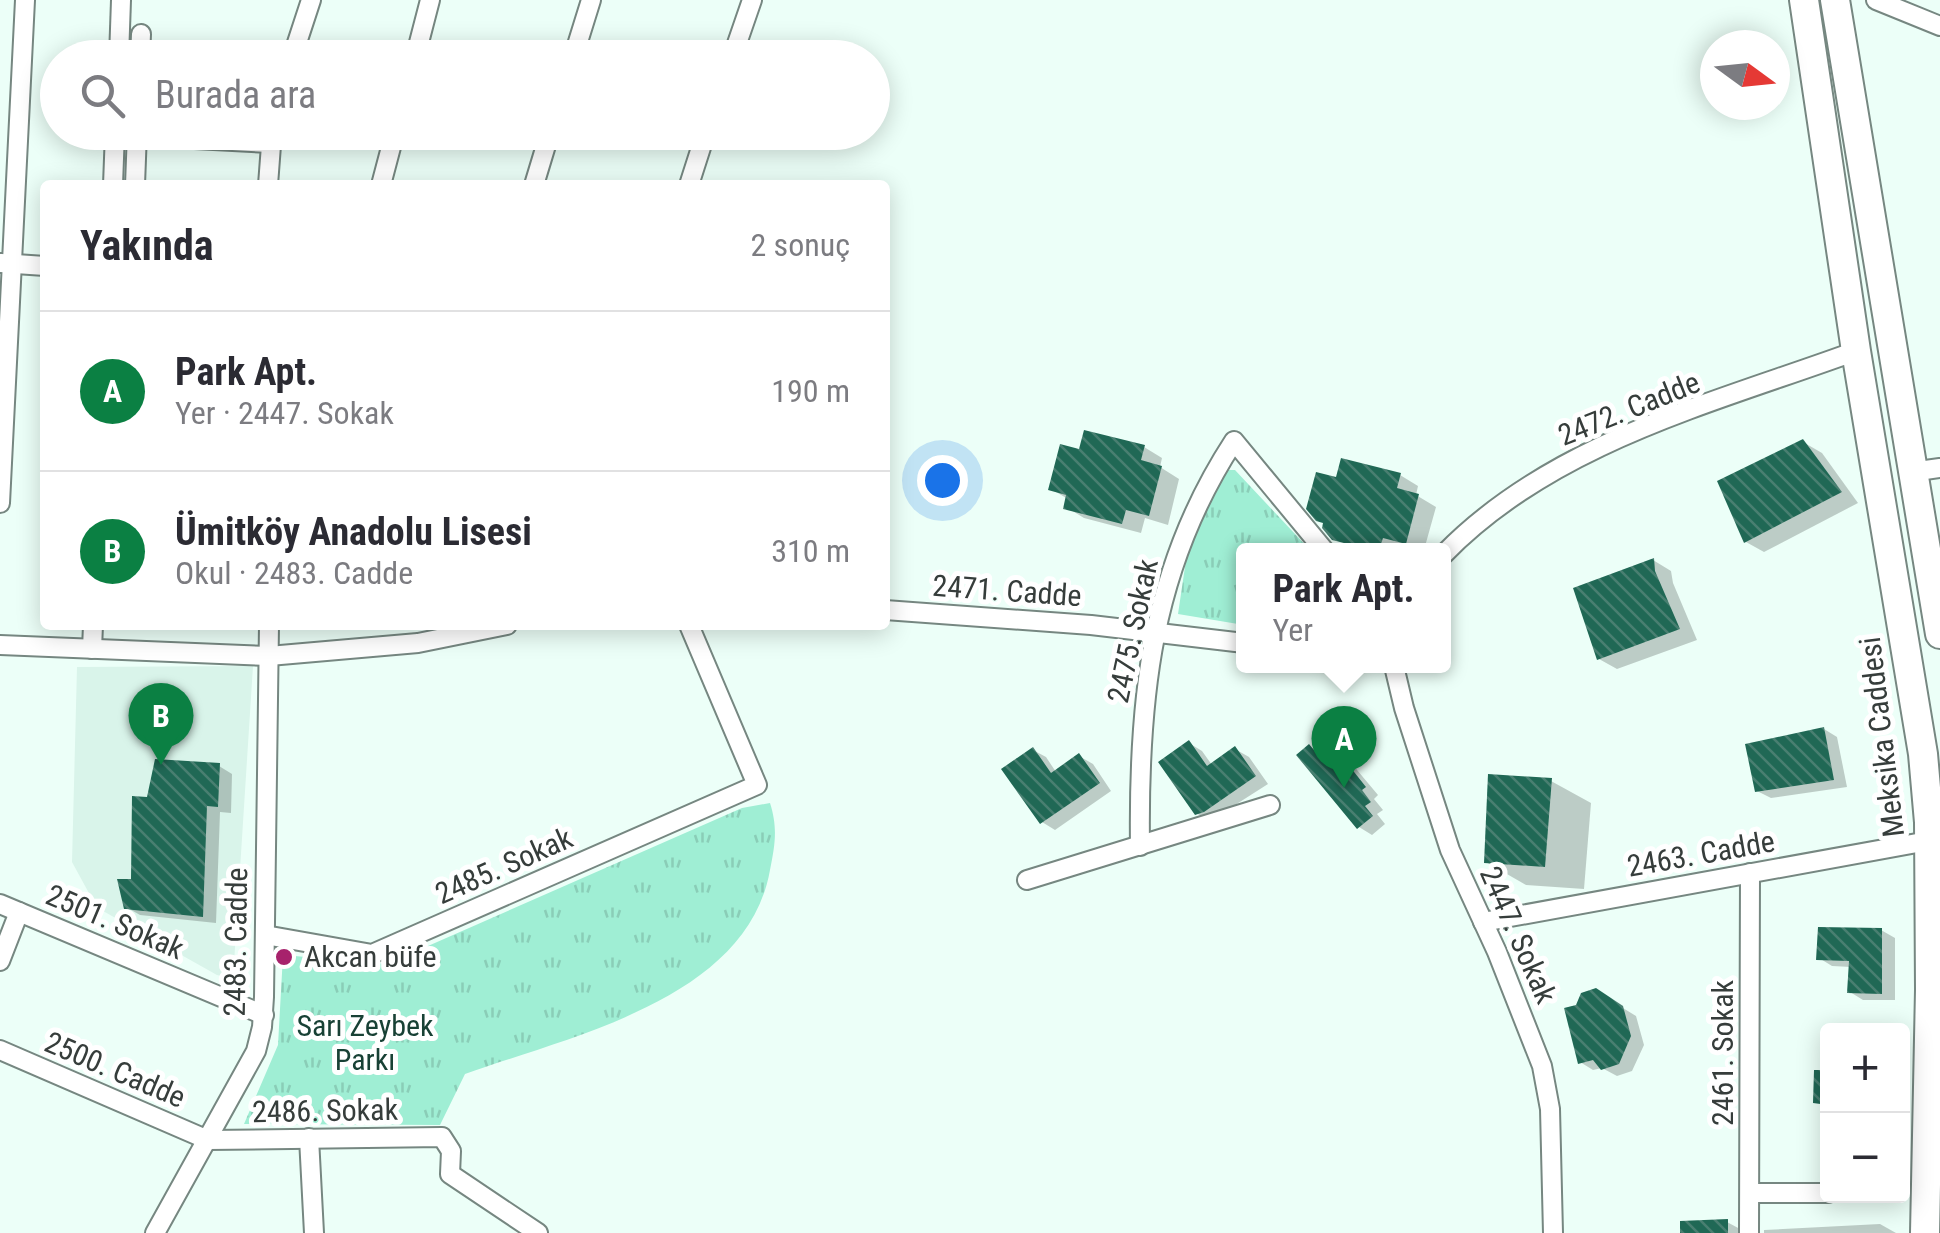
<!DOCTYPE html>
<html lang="tr">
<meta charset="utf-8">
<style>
:root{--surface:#fff;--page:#f7f7f7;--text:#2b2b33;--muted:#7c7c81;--line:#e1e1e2;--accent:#0b8043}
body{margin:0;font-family:"Roboto Condensed",sans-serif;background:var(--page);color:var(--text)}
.controls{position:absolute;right:30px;bottom:30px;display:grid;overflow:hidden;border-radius:10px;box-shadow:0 5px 25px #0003}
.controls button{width:90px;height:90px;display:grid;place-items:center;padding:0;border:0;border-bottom:2px solid var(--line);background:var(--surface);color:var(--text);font:50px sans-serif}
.compass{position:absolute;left:1700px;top:30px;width:90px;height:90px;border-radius:50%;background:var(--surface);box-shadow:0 5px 25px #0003;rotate:105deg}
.you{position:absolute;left:942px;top:480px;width:35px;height:35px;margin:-25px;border:8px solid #fff;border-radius:50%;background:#1a73e8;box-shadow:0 0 0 15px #1a73e833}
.badge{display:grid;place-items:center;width:65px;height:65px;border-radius:50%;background:var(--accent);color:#fff;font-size:32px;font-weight:700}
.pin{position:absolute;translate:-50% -82px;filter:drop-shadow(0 2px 5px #0008)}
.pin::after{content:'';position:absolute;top:52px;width:35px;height:30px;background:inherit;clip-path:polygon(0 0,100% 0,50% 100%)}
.popup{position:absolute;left:1236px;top:543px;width:215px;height:130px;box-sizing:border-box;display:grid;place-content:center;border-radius:10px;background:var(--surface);filter:drop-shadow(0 2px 8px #0005);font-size:32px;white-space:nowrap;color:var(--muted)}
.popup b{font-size:38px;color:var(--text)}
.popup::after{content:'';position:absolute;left:50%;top:100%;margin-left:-20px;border:20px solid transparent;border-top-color:var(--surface)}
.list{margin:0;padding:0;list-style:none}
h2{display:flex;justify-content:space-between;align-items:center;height:130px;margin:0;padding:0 40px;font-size:42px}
h2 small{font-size:32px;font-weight:400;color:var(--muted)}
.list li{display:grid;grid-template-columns:65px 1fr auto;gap:30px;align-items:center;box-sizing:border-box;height:160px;padding:0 40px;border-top:2px solid var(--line)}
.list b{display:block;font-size:38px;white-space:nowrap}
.list p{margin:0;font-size:32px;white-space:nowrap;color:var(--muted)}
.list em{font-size:32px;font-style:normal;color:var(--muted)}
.icon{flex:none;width:55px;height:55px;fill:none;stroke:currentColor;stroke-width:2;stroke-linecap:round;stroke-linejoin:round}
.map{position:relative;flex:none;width:1940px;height:1233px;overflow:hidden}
.search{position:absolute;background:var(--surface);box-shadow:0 5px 25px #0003;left:40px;top:40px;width:850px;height:110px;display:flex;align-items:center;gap:25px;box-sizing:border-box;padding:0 35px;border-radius:55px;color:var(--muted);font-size:38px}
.panel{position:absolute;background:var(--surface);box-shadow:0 5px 25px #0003;left:40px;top:180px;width:850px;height:450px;border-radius:10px}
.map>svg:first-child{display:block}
</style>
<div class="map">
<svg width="1940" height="1233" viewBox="0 0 1940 1233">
<defs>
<pattern id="park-tufts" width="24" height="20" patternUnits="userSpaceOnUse" patternTransform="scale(2.5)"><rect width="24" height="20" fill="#9feed4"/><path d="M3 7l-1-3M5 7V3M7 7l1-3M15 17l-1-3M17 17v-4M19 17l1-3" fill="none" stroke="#8acdb7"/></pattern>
<pattern id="building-back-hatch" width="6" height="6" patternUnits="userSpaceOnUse" patternTransform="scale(2.5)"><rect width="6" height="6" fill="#206855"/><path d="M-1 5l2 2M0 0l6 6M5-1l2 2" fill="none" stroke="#497f71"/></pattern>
</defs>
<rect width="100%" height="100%" fill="#ecfff8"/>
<path fill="#d9f4ea" d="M253,666L233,979L217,975L87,902L90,895L72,862L77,667Z"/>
<g fill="url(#park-tufts)">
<path d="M1227,470H1235L1310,550H1244V625L1178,614L1189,540Z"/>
<path d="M770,803C778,828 775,845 770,870C747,1000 570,1036 465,1074L440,1125L244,1124L278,1045L283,955L387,964L742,808Z"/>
</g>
<g fill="#0003">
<path d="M1803,442L1822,453L1858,503L1764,552L1746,542Z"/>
<path d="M1144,447L1162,458L1160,467L1179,479L1168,525L1145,518L1141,533L1084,518L1066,507L1068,499L1051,489Z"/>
<path d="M1400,475L1418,486L1416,495L1436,507L1424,550L1401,546L1400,550H1358L1334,538L1337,480Z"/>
<path d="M1653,560L1671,571L1673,583L1697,640L1617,669L1599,659Z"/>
<path d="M1824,729L1837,737L1847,787L1771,798L1757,791Z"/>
<path d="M1189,743L1202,751L1212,765L1235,749L1249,757L1268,784L1210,821L1196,813Z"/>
<path d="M1309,747L1352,764L1378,795L1374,799L1383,810L1377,814L1385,824L1372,835L1359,827Z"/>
<path d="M1033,750L1046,757L1056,772L1079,756L1093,764L1111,791L1055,830L1042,822Z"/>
<path d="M219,766L232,774L231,813L220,812L216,923L140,915L126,907L149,800Z"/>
<path d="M1551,781L1591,803L1584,889L1526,885L1486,862Z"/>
<path d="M1881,930L1895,938V1000H1863L1850,992L1851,967L1832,966L1819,958Z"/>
<path d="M1595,991L1636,1016L1644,1045L1632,1071L1617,1076L1602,1068L1593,1070L1580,1062L1577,1007Z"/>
<path d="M1727,1222L1740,1229L1741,1233H1698Z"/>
<path d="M1880,1224L1896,1233H1764V1230Z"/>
</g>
<g fill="url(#building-back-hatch)">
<path d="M1084,430L1145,445L1141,460L1162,466L1149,516L1126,510L1122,524L1063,509L1066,495L1048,490L1060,444L1079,449Z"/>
<path d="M1803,439L1842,492L1744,543L1717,481Z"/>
<path d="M1341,458L1401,473L1397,488L1419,494L1406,544L1383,538L1379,550H1372L1332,540L1322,528L1323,523L1316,521L1306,509L1316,472L1336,477Z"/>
<path d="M1654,558L1655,571L1680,629L1597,660L1573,588Z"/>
<path d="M1824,727L1834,780L1755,792L1745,744Z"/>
<path d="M1189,740L1207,766L1235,746L1256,776L1204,812L1195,815L1158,762Z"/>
<path d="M1309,744L1318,755L1326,748L1334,758L1339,753L1366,787L1362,790L1371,802L1365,806L1373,816L1357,829L1296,755Z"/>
<path d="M1033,747L1051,773L1079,753L1100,783L1040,824L1001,769Z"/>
<path d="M155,759L220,763L218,807L207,806L203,917L124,909L117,879H131L132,796L147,797Z"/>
<path d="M1488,774L1552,778L1545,867L1484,863Z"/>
<path d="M1818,927L1882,928V994L1847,993L1849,961L1816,960Z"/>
<path d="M1596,988L1623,1006L1631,1036L1619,1064L1601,1070L1593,1060L1578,1064L1564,1008L1576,1005L1581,993Z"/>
<path d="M1814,1070H1828V1105L1813,1103Z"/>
<path d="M1728,1219V1233H1680V1221Z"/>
</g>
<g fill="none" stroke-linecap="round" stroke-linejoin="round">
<g stroke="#768781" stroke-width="22">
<g id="minor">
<path d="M1876,0L1940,26"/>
<path d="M119,58L121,0"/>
<path d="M140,58L141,34"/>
<path d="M292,58L311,0"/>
<path d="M415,58L430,0"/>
<path d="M573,58L591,0"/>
<path d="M732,58L752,0"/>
<path d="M137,136L270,143"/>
<path d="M113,185L115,132"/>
<path d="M135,185L137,132"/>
<path d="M268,185L272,132"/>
<path d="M381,185L395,132"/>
<path d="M534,185L550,132"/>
<path d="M689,185L706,132"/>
<path d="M1,263L45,266"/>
<path d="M1911,472L1940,468"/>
<path d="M0,503L25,0"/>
<path d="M1444,554C1553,442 1714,403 1856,351"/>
<path d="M885,610L1091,625L1244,643"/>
<path d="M0,645L269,656L418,643L507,625"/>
<path d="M92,649L93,625"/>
<path d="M1394,666L1404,708L1450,850L1497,952L1542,1066L1550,1109L1553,1233"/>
<path d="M1140,846C1138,698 1151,568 1234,441L1324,550"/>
<path d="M1027,880L1270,805"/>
<path d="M0,904L264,1015"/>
<path d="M1483,922L1928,841"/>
<path d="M265,935L372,954L757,785L689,625"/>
<path d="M0,961L19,912"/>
<path d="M0,1050L208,1140L442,1137L451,1151L450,1174L538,1233"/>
<path d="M309,1138L314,1233"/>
<path d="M1750,1193H1828"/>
<path d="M155,1233L256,1051L262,1027L264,997L269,625"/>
<path d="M1749,1233L1750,873"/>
</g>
</g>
<g stroke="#768781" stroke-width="32">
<g id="secondary">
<path d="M1804,0L1856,351L1923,754L1929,822L1930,990L1925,1233"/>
<path d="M1835,0L1940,634"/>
</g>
</g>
<use href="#minor" stroke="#fff" stroke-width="18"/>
<use href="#secondary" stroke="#fff" stroke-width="28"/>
</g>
<circle fill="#a7226c" stroke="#fff" stroke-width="4" cx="284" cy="957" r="10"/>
<g text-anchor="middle" stroke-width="10" stroke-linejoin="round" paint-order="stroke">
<g font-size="30" fill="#363d3b" stroke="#fff">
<text transform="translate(1629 409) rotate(-22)" y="10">2472. Cadde</text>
<text transform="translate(1007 591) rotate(4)" y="10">2471. Cadde</text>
<text transform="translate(1133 631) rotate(-78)" y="10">2475. Sokak</text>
<text transform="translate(1882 737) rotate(-97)" y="10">Meksika Caddesi</text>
<text transform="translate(1701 854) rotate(-10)" y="10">2463. Cadde</text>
<text transform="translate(504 866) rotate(-24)" y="10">2485. Sokak</text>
<text transform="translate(115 922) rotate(23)" y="10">2501. Sokak</text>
<text transform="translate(1518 935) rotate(66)" y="10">2447. Sokak</text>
<text transform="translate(236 942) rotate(-89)" y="10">2483. Cadde</text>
<text transform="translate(1723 1053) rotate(-90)" y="10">2461. Sokak</text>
<text transform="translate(115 1070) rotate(23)" y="10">2500. Cadde</text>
<text transform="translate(325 1111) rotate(-1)" y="10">2486. Sokak</text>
</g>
<g font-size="30" fill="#363d3b" stroke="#fff" text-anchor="start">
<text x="304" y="967">Akcan büfe</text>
</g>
<g font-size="30" fill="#184135" stroke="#fff">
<text x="365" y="1036">Sarı Zeybek<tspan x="365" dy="34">Parkı</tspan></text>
</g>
</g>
</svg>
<div class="controls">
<button>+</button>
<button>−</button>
</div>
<svg class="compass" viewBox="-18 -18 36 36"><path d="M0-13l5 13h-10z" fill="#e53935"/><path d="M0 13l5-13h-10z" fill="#7c7c81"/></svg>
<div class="you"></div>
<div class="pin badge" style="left:1344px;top:788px">A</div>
<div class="popup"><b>Park Apt.</b>Yer</div>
<div class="pin badge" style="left:161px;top:765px">B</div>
<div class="search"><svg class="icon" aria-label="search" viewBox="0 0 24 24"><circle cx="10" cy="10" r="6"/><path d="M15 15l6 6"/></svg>Burada ara</div>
<section class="panel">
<h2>Yakında<small>2 sonuç</small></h2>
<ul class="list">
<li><span class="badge">A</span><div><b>Park Apt.</b><p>Yer · 2447. Sokak</p></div><em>190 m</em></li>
<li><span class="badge">B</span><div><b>Ümitköy Anadolu Lisesi</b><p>Okul · 2483. Cadde</p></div><em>310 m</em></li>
</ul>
</section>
</div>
